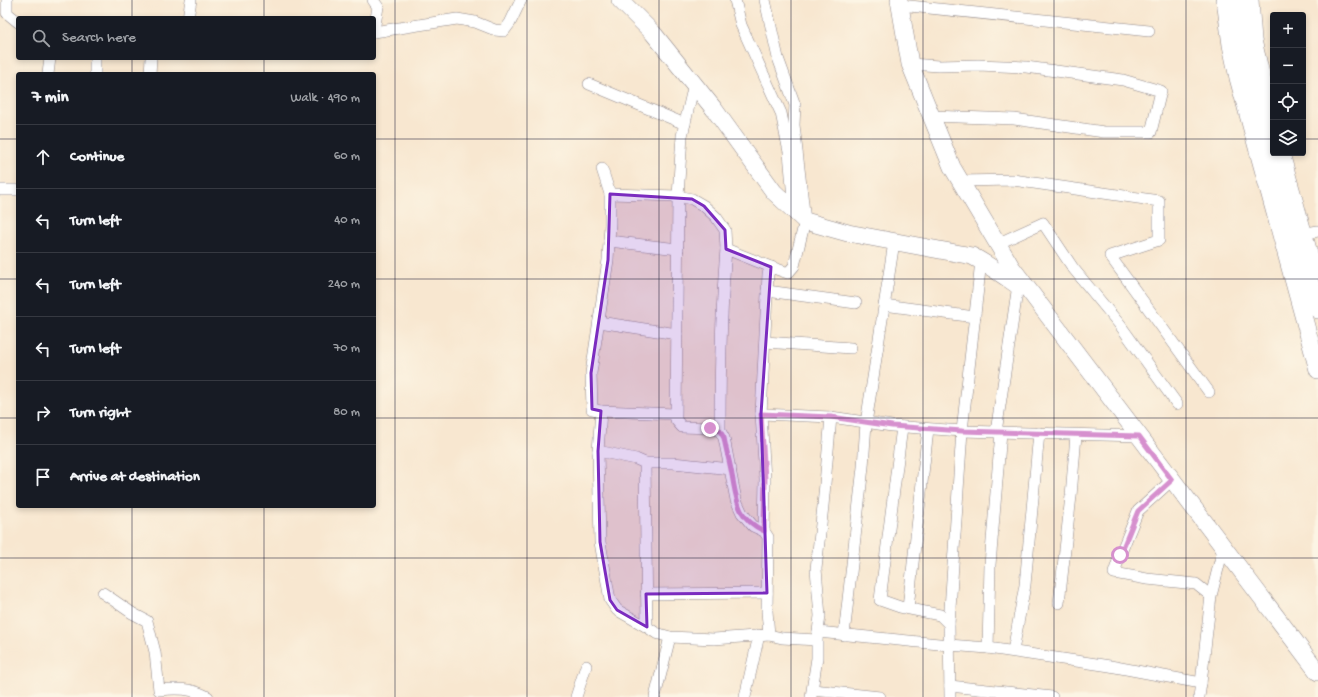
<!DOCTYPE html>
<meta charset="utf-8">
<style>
:root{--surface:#171b24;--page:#242831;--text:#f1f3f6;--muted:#9ea1a6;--line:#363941}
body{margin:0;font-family:"Gochi Hand",sans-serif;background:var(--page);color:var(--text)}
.controls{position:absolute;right:12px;top:12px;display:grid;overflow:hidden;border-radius:4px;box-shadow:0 2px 6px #0003}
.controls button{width:36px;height:36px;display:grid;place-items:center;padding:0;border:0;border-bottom:1px solid var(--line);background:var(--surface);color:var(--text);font:20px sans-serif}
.stop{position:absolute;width:12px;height:12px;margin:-9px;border:3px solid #d690ce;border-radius:50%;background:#fff}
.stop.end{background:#d690ce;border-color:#fff;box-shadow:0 1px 4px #0008}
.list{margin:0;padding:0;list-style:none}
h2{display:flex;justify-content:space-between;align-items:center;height:52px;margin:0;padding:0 16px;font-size:17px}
h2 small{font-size:13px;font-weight:400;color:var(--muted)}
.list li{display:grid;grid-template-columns:26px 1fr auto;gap:12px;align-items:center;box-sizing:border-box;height:64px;padding:0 16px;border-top:1px solid var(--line)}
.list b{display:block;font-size:15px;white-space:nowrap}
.list em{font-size:13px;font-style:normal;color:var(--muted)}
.icon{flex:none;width:22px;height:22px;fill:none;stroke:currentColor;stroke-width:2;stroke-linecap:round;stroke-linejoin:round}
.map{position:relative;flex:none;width:1318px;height:697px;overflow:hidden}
.search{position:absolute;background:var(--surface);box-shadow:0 2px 6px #0003;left:16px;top:16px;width:360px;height:44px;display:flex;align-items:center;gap:10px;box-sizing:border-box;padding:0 14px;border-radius:4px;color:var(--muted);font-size:15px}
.panel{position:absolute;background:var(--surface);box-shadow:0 2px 6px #0003;left:16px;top:72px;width:360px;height:436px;border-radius:4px}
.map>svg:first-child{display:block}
</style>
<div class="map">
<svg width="1318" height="697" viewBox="0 0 1318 697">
<rect width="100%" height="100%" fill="#fcf5e5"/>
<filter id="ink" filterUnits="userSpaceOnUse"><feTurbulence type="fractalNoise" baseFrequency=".025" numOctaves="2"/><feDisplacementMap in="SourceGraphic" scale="8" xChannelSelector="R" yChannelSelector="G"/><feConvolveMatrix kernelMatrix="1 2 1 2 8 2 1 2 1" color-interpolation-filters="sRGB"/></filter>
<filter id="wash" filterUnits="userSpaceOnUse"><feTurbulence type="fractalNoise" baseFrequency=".012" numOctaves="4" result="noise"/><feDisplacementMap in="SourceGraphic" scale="16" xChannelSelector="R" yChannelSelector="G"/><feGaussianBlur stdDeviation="0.9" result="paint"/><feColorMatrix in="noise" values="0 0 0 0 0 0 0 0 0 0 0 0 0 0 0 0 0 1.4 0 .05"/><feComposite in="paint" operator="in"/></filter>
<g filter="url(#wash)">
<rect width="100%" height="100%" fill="#f8e7d0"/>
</g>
<g filter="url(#ink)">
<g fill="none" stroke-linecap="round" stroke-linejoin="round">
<g stroke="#8d8486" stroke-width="12">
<g id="street">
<path d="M7,0V13L18,22"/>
<path d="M373,0L378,7L374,30"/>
<path d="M735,0L741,25L781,113L789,152L794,210"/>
<path d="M765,0L778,58L795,105L794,125L805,221L794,266L788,273L771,267L768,274L761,414L831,417L892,426L962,431L1139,436"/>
<path d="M1253,0L1256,40L1273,111"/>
<path d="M900,5L1149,31"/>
<path d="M188,18L191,0"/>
<path d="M374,32L457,19L475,22L495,30L504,31L510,23L521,0"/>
<path d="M95,58V74"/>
<path d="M910,64L939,66L978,65L1026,67L1123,80L1161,91L1151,132H1104L1014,119L931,116"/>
<path d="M48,74L50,58"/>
<path d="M150,74L151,58"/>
<path d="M589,84L685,124"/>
<path d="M694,84L682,136L678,196L676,420L682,427L710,428L720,431L724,438L736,500L742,513L753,526L764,531L768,537L767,611L769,635L782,638L817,640V658L811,697"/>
<path d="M1284,153L1318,274"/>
<path d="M602,169L610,194V224L608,260L591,373L592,409L601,411L675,414"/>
<path d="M960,181L1013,180L1159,201V240L1110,256L1209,392"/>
<path d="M0,190H18"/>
<path d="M610,194L678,196L692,199L704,206L716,217L725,230L726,249"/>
<path d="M1307,233L1318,231"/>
<path d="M609,241L678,249"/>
<path d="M997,244L1043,223L1073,268L1120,325L1177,404"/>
<path d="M767,291L856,303"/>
<path d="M884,305L975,317"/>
<path d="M599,322L677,334"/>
<path d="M765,342L851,348"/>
<path d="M601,411L598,451L600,542L610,600L617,610L647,627"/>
<path d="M761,414L765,479L764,531"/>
<path d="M902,427L880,600L900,607L940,615L949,624L950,697"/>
<path d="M720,431C720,370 721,309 726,249L771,267"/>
<path d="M996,432L1018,285"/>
<path d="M598,451L636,459L645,463L647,627L656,633L670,637L714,639L769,635"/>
<path d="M645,463H673L731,469"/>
<path d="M1172,480L1138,511L1120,555L1114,573L1147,579L1196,584L1211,596"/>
<path d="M103,593L132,613L147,621L155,652L159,690C176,688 192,688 208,697"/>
<path d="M646,594L767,593"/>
<path d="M1059,603L1071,496L1076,435"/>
<path d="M908,608L928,429"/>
<path d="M949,624L962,431L981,261"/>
<path d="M818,632L949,645L988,648L1110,666L1201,683L1211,596L1222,553L1221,544"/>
<path d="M844,635L863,467L866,423L894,242"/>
<path d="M817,639L820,616L816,569L823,506L831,417"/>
<path d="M988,648L990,565L1001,432"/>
<path d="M1013,651L1025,585L1039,433"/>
<path d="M950,686L1052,697"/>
<path d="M813,690L880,697"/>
<path d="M576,697L586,666"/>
<path d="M655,697L670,637"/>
<path d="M745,697L759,635"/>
<path d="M1199,697L1201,683"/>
</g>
</g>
<g stroke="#8d8486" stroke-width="18">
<g id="primary">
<path d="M620,0L653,33L714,109L774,192L805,221L848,233L972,256C989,265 1004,276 1020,287"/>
<path d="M899,0L910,64L952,167L1012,268L1318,672"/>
<path d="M1225,0L1231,45L1238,78L1318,370"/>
<path d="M1241,0C1242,51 1259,101 1273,150"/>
<path d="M1274,153L1318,310"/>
</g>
</g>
<use href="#street" stroke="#fff" stroke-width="11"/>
<use href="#primary" stroke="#fff" stroke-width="17"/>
</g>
</g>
<g fill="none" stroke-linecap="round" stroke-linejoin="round" filter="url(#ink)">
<path stroke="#d690ce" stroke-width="5" d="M710,428L720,431L724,438C726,450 730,462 732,475C737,501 737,518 764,531L765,479L761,414L831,417L892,426L962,431L1139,436L1172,480L1138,511L1120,555"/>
</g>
<path fill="#7b2cbf" fill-opacity="0.2" stroke="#7b2cbf" stroke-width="3" stroke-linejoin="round" d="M610,194L692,199L704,206L725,230L726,249L771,267L761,414L767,593L646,594L647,627L617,610L610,600L600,542L598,451L601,411L592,409L591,373L608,260Z"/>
<path fill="none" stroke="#22223b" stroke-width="1" stroke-opacity="0.55" d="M132,0V18M264,0V18M395,0V697M527,0V697M659,0V697M791,0V697M923,0V697M1054,0V697M1186,0V697M132,58V74M264,58V74M0,139H18M374,139H1273M1303,139H1318M0,279H18M374,279H1318M0,418H18M374,418H1318M132,506V697M264,506V697M0,558H1318"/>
</svg>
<div class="controls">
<button>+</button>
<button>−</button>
<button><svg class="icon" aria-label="locate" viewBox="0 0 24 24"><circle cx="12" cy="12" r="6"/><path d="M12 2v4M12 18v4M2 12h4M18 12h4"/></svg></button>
<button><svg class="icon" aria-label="layers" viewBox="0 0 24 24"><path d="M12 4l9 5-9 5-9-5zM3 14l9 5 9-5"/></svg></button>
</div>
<div class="stop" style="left:1120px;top:555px"></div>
<div class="stop end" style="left:710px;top:428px"></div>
<div class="search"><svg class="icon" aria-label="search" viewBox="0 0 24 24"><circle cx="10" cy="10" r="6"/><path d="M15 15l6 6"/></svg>Search here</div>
<section class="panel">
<h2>7 min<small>Walk · 490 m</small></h2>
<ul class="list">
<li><svg class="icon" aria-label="ahead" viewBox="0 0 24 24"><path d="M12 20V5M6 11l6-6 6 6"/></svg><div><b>Continue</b></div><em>60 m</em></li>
<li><svg class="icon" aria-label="left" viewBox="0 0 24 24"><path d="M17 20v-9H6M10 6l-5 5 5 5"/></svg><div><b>Turn left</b></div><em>40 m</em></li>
<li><svg class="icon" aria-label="left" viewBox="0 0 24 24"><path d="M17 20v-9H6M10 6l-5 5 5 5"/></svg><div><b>Turn left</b></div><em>240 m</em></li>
<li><svg class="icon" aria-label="left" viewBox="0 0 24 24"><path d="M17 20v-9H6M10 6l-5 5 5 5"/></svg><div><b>Turn left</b></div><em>70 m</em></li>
<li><svg class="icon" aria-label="right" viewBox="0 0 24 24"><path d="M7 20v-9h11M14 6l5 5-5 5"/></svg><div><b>Turn right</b></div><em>80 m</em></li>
<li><svg class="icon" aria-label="arrive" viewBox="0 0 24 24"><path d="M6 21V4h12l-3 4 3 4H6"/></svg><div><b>Arrive at destination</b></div></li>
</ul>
</section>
</div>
